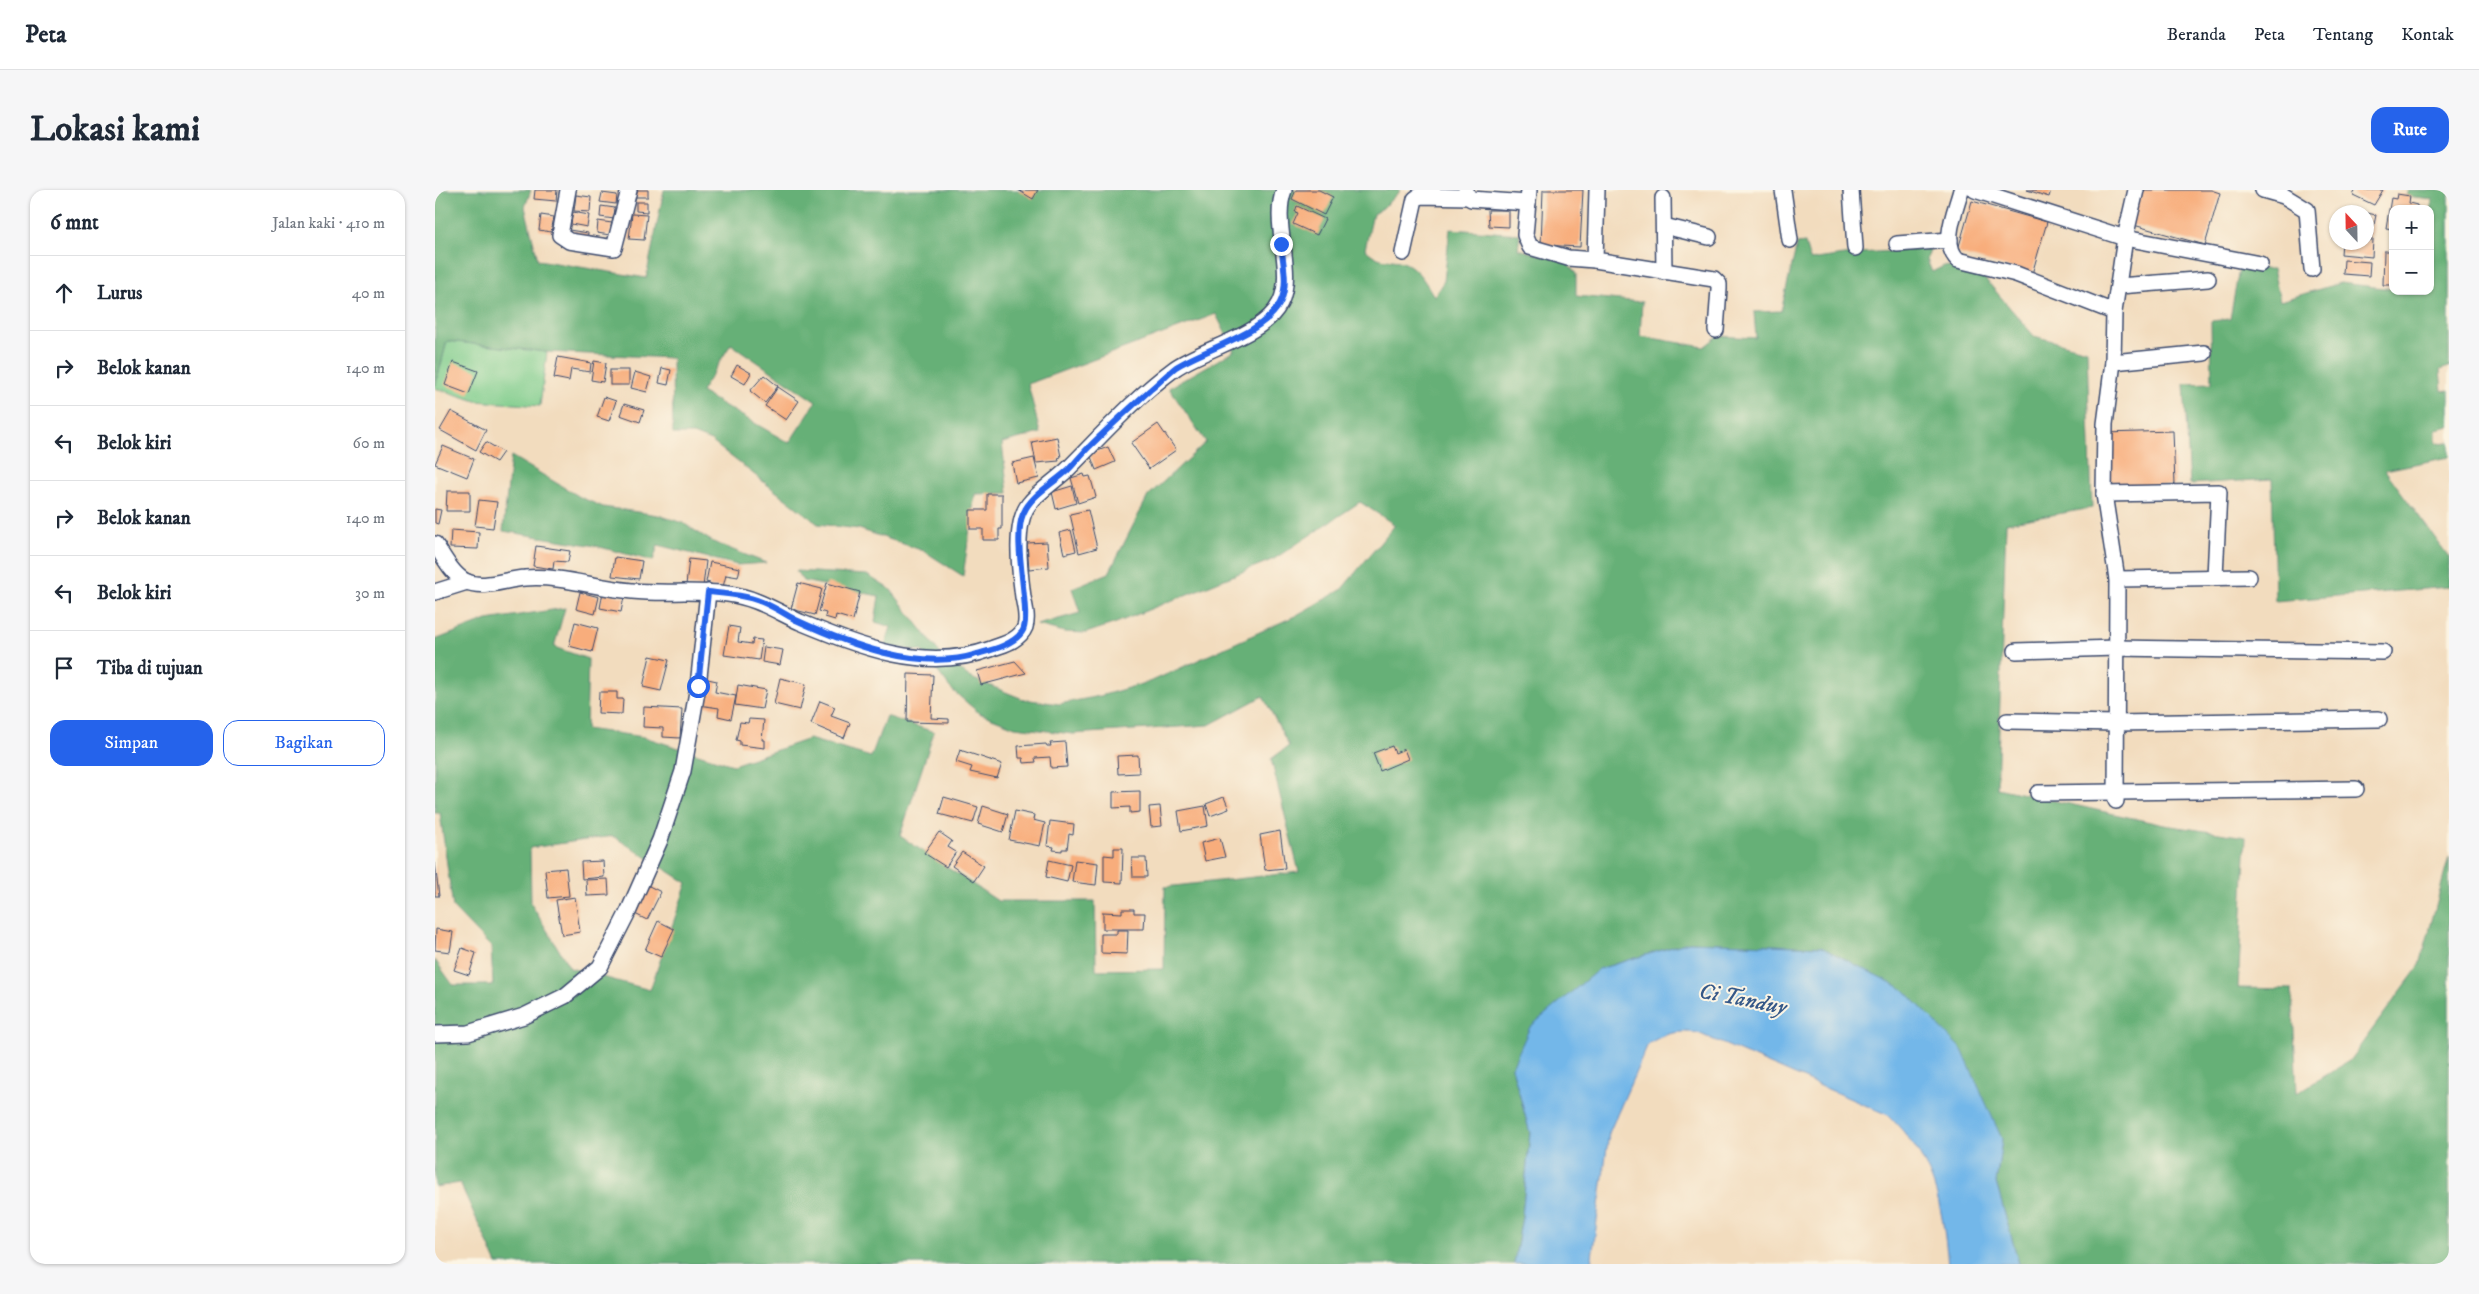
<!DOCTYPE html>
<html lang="id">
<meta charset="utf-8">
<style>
:root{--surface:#fff;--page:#f6f6f7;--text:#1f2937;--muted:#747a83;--line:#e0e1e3;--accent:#2563eb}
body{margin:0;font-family:"IM FELL DW Pica",serif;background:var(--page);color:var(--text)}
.controls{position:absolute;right:15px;top:15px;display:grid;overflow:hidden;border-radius:10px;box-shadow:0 1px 4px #0004}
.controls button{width:45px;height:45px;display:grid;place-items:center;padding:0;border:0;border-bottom:1px solid var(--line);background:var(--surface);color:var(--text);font:25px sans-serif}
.compass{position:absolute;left:1894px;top:15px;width:45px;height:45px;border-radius:50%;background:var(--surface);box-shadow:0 1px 4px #0004;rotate:338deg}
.stop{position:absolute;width:15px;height:15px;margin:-11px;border:4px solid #2563eb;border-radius:50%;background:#fff}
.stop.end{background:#2563eb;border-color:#fff;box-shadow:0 1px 5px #0008}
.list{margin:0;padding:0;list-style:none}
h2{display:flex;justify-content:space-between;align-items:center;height:65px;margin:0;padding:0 20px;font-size:21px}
h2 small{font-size:16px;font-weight:400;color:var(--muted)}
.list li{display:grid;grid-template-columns:32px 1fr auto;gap:15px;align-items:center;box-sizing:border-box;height:75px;padding:0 20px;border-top:1px solid var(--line)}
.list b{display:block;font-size:19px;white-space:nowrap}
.list em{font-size:16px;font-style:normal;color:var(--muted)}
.actions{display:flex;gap:10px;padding:15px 20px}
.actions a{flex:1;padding:11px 0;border:1px solid var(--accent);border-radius:15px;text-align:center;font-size:18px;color:var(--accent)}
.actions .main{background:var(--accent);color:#fff}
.icon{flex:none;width:28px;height:28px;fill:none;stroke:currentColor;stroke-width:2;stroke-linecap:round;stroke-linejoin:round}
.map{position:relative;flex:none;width:2014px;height:1074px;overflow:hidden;border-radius:15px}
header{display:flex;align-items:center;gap:30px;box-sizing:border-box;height:70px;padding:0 25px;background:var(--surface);border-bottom:1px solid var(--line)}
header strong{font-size:24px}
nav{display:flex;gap:28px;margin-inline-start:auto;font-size:18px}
.intro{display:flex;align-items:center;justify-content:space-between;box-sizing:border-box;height:120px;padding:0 30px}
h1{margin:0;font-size:35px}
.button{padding:12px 22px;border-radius:15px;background:var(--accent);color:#fff;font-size:18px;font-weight:700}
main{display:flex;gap:30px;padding:0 30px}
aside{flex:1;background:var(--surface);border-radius:15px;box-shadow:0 1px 4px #0004}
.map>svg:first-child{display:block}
</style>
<header>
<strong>Peta</strong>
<nav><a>Beranda</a><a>Peta</a><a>Tentang</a><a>Kontak</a></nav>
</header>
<div class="intro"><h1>Lokasi kami</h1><a class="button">Rute</a></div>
<main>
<aside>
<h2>6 mnt<small>Jalan kaki · 410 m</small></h2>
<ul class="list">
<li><svg class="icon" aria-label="ahead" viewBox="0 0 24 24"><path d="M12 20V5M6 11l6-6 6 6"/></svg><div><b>Lurus</b></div><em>40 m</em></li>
<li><svg class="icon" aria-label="right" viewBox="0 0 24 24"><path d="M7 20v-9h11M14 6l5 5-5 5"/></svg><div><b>Belok kanan</b></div><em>140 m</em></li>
<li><svg class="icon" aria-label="left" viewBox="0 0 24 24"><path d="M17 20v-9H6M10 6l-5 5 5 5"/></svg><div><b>Belok kiri</b></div><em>60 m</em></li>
<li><svg class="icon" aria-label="right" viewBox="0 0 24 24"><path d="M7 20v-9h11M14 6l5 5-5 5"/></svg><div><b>Belok kanan</b></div><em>140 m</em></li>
<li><svg class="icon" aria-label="left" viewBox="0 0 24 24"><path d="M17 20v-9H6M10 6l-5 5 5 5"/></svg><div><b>Belok kiri</b></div><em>30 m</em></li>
<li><svg class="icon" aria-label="arrive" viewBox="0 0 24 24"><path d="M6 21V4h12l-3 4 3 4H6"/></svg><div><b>Tiba di tujuan</b></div></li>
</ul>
<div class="actions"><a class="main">Simpan</a><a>Bagikan</a></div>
</aside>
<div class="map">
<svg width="2014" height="1074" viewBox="0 0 2014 1074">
<rect width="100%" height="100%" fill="#fcf5e5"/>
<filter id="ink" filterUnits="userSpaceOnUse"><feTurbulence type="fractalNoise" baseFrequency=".02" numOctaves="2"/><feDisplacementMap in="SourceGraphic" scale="10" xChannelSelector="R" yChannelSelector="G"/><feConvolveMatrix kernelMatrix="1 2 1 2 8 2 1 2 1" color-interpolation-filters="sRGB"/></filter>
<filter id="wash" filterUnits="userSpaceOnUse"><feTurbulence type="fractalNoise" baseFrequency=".0096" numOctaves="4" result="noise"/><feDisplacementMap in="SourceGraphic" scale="20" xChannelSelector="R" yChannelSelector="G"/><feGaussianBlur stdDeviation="1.12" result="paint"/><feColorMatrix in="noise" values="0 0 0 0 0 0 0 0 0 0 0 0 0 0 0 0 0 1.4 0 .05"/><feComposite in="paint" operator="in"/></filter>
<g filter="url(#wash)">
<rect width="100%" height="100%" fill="#f2dcbe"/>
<path fill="#7ecc8b" stroke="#4c7e74" d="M12,151L112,162L105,216L41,211L0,198Z"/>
<g fill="#66b077" stroke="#40706a" fill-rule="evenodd">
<path d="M0,0H96L90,17L103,70L211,88L229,0H966L948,18L938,24L930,59C949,76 953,66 970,73C984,79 991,94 999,106L1009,91L1015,39L1085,44L1083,59L1132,72L1141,84V106L1207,112L1205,146L1269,157L1283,146L1321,148L1319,122L1346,121L1362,54L1370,53L1375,70L1423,63L1495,59L1492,70L1497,82L1509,76L1546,84L1599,146L1652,160L1657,318L1571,333L1562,598L1729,635L1811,647L1803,798L1857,799L1862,903L1914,871L1985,775L2014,667V1074H1584L1561,993L1567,949L1386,757L1254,752L1164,779L1077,877L1095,943L1087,1027L1079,1074H62L25,993L0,997V770L18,795H58L56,757L18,718L5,623H0V450L52,430L130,418L119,457L153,469L151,539L209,547L298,575L374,549L436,567L451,526L499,542L465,646L563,711H660L661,780L729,779L730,697L864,682L836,569L854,556L828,506L774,535L638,544L580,537L544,523L516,499L487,461L450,456L456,437L440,432L444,406L368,391L361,381L432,385L456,400L508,467L536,488L588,509L624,514L665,506L717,491L860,426L906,400L960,335L925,312L839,369L681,433L651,443L629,442L602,435L645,423L637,398L674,383L713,306L771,252L734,198L799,161L781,124L593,194L605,243L567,253L573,303L540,304L528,386L489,361L424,339L383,334L276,251L258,244H238L237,168L112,162L12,151L0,196ZM296,154L381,212L354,253L266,202ZM178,646L252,693L215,800L135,778L96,714L95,658Z"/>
<path d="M1973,0H2014V177L2005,180L2007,201L2014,200V236L2001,239V253L2014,252V267L1950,280L2014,367V397L1840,411L1837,289L1755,294L1749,194L1777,193L1776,131L1795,129L1804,79H1838L1845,111L1905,93L1958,99V101H1995L1997,9L1971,6Z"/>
<path d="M76,266L145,307L168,317L223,325L248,333L278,352L331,373L302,375L223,355L218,371L161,356L68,341Z"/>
</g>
<path fill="#73b7e9" stroke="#4773a4" d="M1254,752L1386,757L1468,799L1527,860L1567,949L1561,993L1584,1074H1513C1507,1012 1499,970 1453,925L1263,843C1243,840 1230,843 1213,854L1174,943L1156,1074H1079L1087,1027L1095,943L1077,877L1095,837L1164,779Z"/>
<g id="blocks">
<g fill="#f8ad7c">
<path d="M100,0H122L121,11L99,9Z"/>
<path d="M201,0H213V7H200Z"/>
<path d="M583,0H603L598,9Z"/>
<path d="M861,0H884L898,7L889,25L857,9Z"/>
<path d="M1108,0H1148L1145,57L1106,55Z"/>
<path d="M1592,0H1616L1614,7Z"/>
<path d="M1705,0H1776L1785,3L1770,55L1695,34Z"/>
<path d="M1921,0H1948L1939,15L1918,5Z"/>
<path d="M167,3L182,5L181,14L165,12Z"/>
<path d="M1962,4L1975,6L1974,13L1982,15V19H1958V39L1951,38L1956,8L1961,9Z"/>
<path d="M141,5L156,7L155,22L139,21Z"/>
<path d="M1537,11L1612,32L1597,84L1522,63Z"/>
<path d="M201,12H212V22L201,21Z"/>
<path d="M166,16L180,18L179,29L165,27Z"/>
<path d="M862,16L890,29L882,45L858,34L863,23L860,22Z"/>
<path d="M1053,20H1074V37L1054,36Z"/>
<path d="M138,22L154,25L152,37L136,34Z"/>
<path d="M1932,23L1941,25L1936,49L1932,48Z"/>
<path d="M197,24L212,25L209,50L194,49Z"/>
<path d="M106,25L119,27L116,42L104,40Z"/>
<path d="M163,31L177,33L175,45L162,43Z"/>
<path d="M134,40L153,43L152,51L133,49Z"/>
<path d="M1932,50H1938L1937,67L1906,64L1907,52H1932Z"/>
<path d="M1949,61H1958V95H1948Z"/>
<path d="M1909,70L1935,72L1934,86L1908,84Z"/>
<path d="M123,167L156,173L155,182L136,179L134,191L119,188Z"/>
<path d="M159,171L171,173L168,192L156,190Z"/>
<path d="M18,172L43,181L34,204L10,195Z"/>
<path d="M302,175L316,183L310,194L296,186Z"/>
<path d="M227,178L236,180L233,195L224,193Z"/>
<rect x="175" y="180" width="19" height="15"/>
<path d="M200,182L216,187L212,202L196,198Z"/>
<path d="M329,185L343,196L330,213L315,201Z"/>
<path d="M343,197L364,211L351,230L330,216Z"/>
<path d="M169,207L181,211L174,231L162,227Z"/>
<path d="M189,214L209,220L205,232L185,225Z"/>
<path d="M16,221L51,240L41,260L5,240Z"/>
<path d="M723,234L741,260L714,279L696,253Z"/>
<path d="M1738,241L1740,295L1672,298L1670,243Z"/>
<path d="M622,247L626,267L623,268L624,271L601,273L597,252Z"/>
<path d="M51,252L68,262L61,272L44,262Z"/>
<path d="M8,256L39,269L32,287L0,274Z"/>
<path d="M673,257L680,272L661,280L655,264Z"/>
<path d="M599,268L604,288L581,293L577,273Z"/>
<path d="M649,284L650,287L655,286L661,307L643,313L636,288Z"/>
<path d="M637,296L641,313L621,319L617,302Z"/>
<path d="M12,301H35V321H11Z"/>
<path d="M552,304H567V339H564V350H548V339H535V320H552Z"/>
<path d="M44,310L62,312L58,338L40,336Z"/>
<path d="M0,319L6,320L3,334L0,333Z"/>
<path d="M653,320L662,358L644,363L635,324Z"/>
<path d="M16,340L44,342L43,359L15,358Z"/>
<path d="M636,340L641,361L629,364L624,343Z"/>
<path d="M612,352L614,377L594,379L592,353Z"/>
<path d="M101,356L135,361L133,372L119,371L118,379L98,376Z"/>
<path d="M180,367L207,371L204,389L177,386Z"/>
<path d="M254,369L271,371L268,397L251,395Z"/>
<path d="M275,372L305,378L303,387L291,385L288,397H274L275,393L271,392Z"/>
<path d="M363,393L387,399L380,425L356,419Z"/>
<path d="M392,393L425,402L418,430L401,425L400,430L390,427L391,423L384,421Z"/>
<path d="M145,402L164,407L160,424L141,419Z"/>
<path d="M168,402L189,407L186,422L165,418Z"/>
<path d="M140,432L163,438L157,462L134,456Z"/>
<path d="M294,436L305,438L303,452L317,454L318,449L327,450L324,470L289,465Z"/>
<path d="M329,457L348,460L345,475L327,472Z"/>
<path d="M215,466L234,470L226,501L208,497Z"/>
<path d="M580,471L591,483L546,495L542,481Z"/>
<path d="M473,484L498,485L496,528L514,529V533L472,532Z"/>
<path d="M268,488L282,491L280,502L301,506L296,529L283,526L284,518L264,515Z"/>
<path d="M345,488L371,494L365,520L339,514Z"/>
<path d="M303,495L331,500L327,519L300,515Z"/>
<path d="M164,502H182V509H188L187,524L163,523Z"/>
<path d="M385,511L400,517L396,526L415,533L409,548L376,534Z"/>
<path d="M209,517L247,519L245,548L228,547V538L208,537Z"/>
<path d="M314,529L329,530L327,550H330V558L305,555V551L301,550L305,532L313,533Z"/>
<path d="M630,552L632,577L616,578L615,567L600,568L601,572L589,573L588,568H584L583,556L611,554L612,556H616L615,553Z"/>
<path d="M957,556L960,563L969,559L973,569L945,581L938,563Z"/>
<path d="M525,560L567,574L562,588L535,582L537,577L521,572Z"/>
<path d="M703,565L704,583L683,584L682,566Z"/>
<path d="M705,601V622L695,623V617L678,618V602Z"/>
<path d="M509,607L543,617L538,633L504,624Z"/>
<path d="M789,607L794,619L775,626L771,614Z"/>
<path d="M548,616L573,624L568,642L543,634Z"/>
<path d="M725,616L727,636L716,637L714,617Z"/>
<path d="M770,616L773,636L746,641L743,621Z"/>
<path d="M580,621L599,625L598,630L610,633L605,656L574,650Z"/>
<path d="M615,631L639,634L638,645L634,644L632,659H627V661L618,660L619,657L612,656Z"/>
<path d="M845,641L850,678L830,680L825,645Z"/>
<path d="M504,642L517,651L513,657L521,662L511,677L489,663Z"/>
<path d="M785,648L790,667L770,671L766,653Z"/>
<path d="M679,658H688L687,693L669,692V665L679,666Z"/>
<path d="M527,662L549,676L539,691L517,676Z"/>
<path d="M697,668H711L712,687H698Z"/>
<path d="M614,670L636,675L632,692L611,687Z"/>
<path d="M640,670L663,673L661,695L637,692Z"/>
<path d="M168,671L169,687L147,689L146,672Z"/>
<path d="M0,673L4,706H0Z"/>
<path d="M131,678L134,706L113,708L110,680Z"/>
<path d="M173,689L174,705L152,706L151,690Z"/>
<path d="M212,695L226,702L212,730L198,723Z"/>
<path d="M140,707L145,742L127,745L121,710Z"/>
<path d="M687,719H699V723H710L709,739H668V722L687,723Z"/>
<path d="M223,731L239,739L226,767L210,760Z"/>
<path d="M1,739L18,742L15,762L0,760Z"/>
<path d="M682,740H693L692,764L666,763V744H682Z"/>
<path d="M27,758L41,763L34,785L19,780Z"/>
</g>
</g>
</g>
<g filter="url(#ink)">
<use href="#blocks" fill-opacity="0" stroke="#3b496c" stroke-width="1"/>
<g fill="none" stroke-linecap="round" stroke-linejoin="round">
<g stroke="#3b496c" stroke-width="18">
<g id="minor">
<path d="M133,0L125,45L134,51L179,58L194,0"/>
<path d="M1031,0L1032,5L1036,9L1093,13"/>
<path d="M1094,0L1090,45L1095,57L1133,68L1160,70"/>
<path d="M1162,0L1160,70L1279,89L1284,94V99L1281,140"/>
<path d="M1348,0L1355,50"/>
<path d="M1416,0L1420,58"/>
<path d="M1526,0C1521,20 1505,53 1523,70L1581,84L1679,122"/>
<path d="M1540,0L1690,48L1825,74"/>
<path d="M1828,0L1849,6L1872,20L1877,79"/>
<path d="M1228,8L1229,82"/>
<path d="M1229,36L1274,47"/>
<path d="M1462,54L1515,50"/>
<path d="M968,63L980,9L984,6L1034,7"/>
<path d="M1684,96L1773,89"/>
<path d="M1678,172L1769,163"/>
<path d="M1669,304L1784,302L1780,387"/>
<path d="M0,354C8,366 17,384 30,391C48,400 71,389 90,388C126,385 160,398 197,401C228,404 261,400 293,404C320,407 341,421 365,432C426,457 490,483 556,459C563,456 572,454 578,450C583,447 588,442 590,437C593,428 590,417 588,407C585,383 578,334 594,314C605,300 622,290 634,278C668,244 701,207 739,179C768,158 829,146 845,113C861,81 836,34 849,0"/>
<path d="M1682,389L1814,387"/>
<path d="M0,402L32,392"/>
<path d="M1581,461L1681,458L1948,462"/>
<path d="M1572,531L1681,533L1944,529"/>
<path d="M1603,603L1921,599"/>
<path d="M1681,611L1682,389L1669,304L1670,234L1678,172L1679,122L1690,48L1701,0"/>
<path d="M0,844L33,843L89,826L130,806L165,777L194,720L225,650L248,581L263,496L273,402"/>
</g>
</g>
<use href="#minor" stroke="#fff" stroke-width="15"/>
</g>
</g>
<g fill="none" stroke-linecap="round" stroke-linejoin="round" filter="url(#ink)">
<path stroke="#2563eb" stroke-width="6" d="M263,496L273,402C291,404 310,405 327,412C339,417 350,424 361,430C413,454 484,482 542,464C556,460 578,455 587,442C598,428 576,352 588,324C596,305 618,294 633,280C640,273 646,265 653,258C673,238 694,219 715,200C724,193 732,184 741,177C769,159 829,144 845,113C854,95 848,74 846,54"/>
</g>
<g text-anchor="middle" stroke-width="4" stroke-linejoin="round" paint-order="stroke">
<g font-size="22" font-style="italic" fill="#355888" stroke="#fcf5e5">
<text transform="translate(1308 808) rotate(11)" y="8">Ci Tanduy</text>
</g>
</g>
</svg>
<div class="controls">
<button>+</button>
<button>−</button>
</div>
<svg class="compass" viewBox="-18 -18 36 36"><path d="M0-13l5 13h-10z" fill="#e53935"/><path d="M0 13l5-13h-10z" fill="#747a83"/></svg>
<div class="stop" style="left:263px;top:496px"></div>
<div class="stop end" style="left:846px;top:54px"></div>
</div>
</main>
